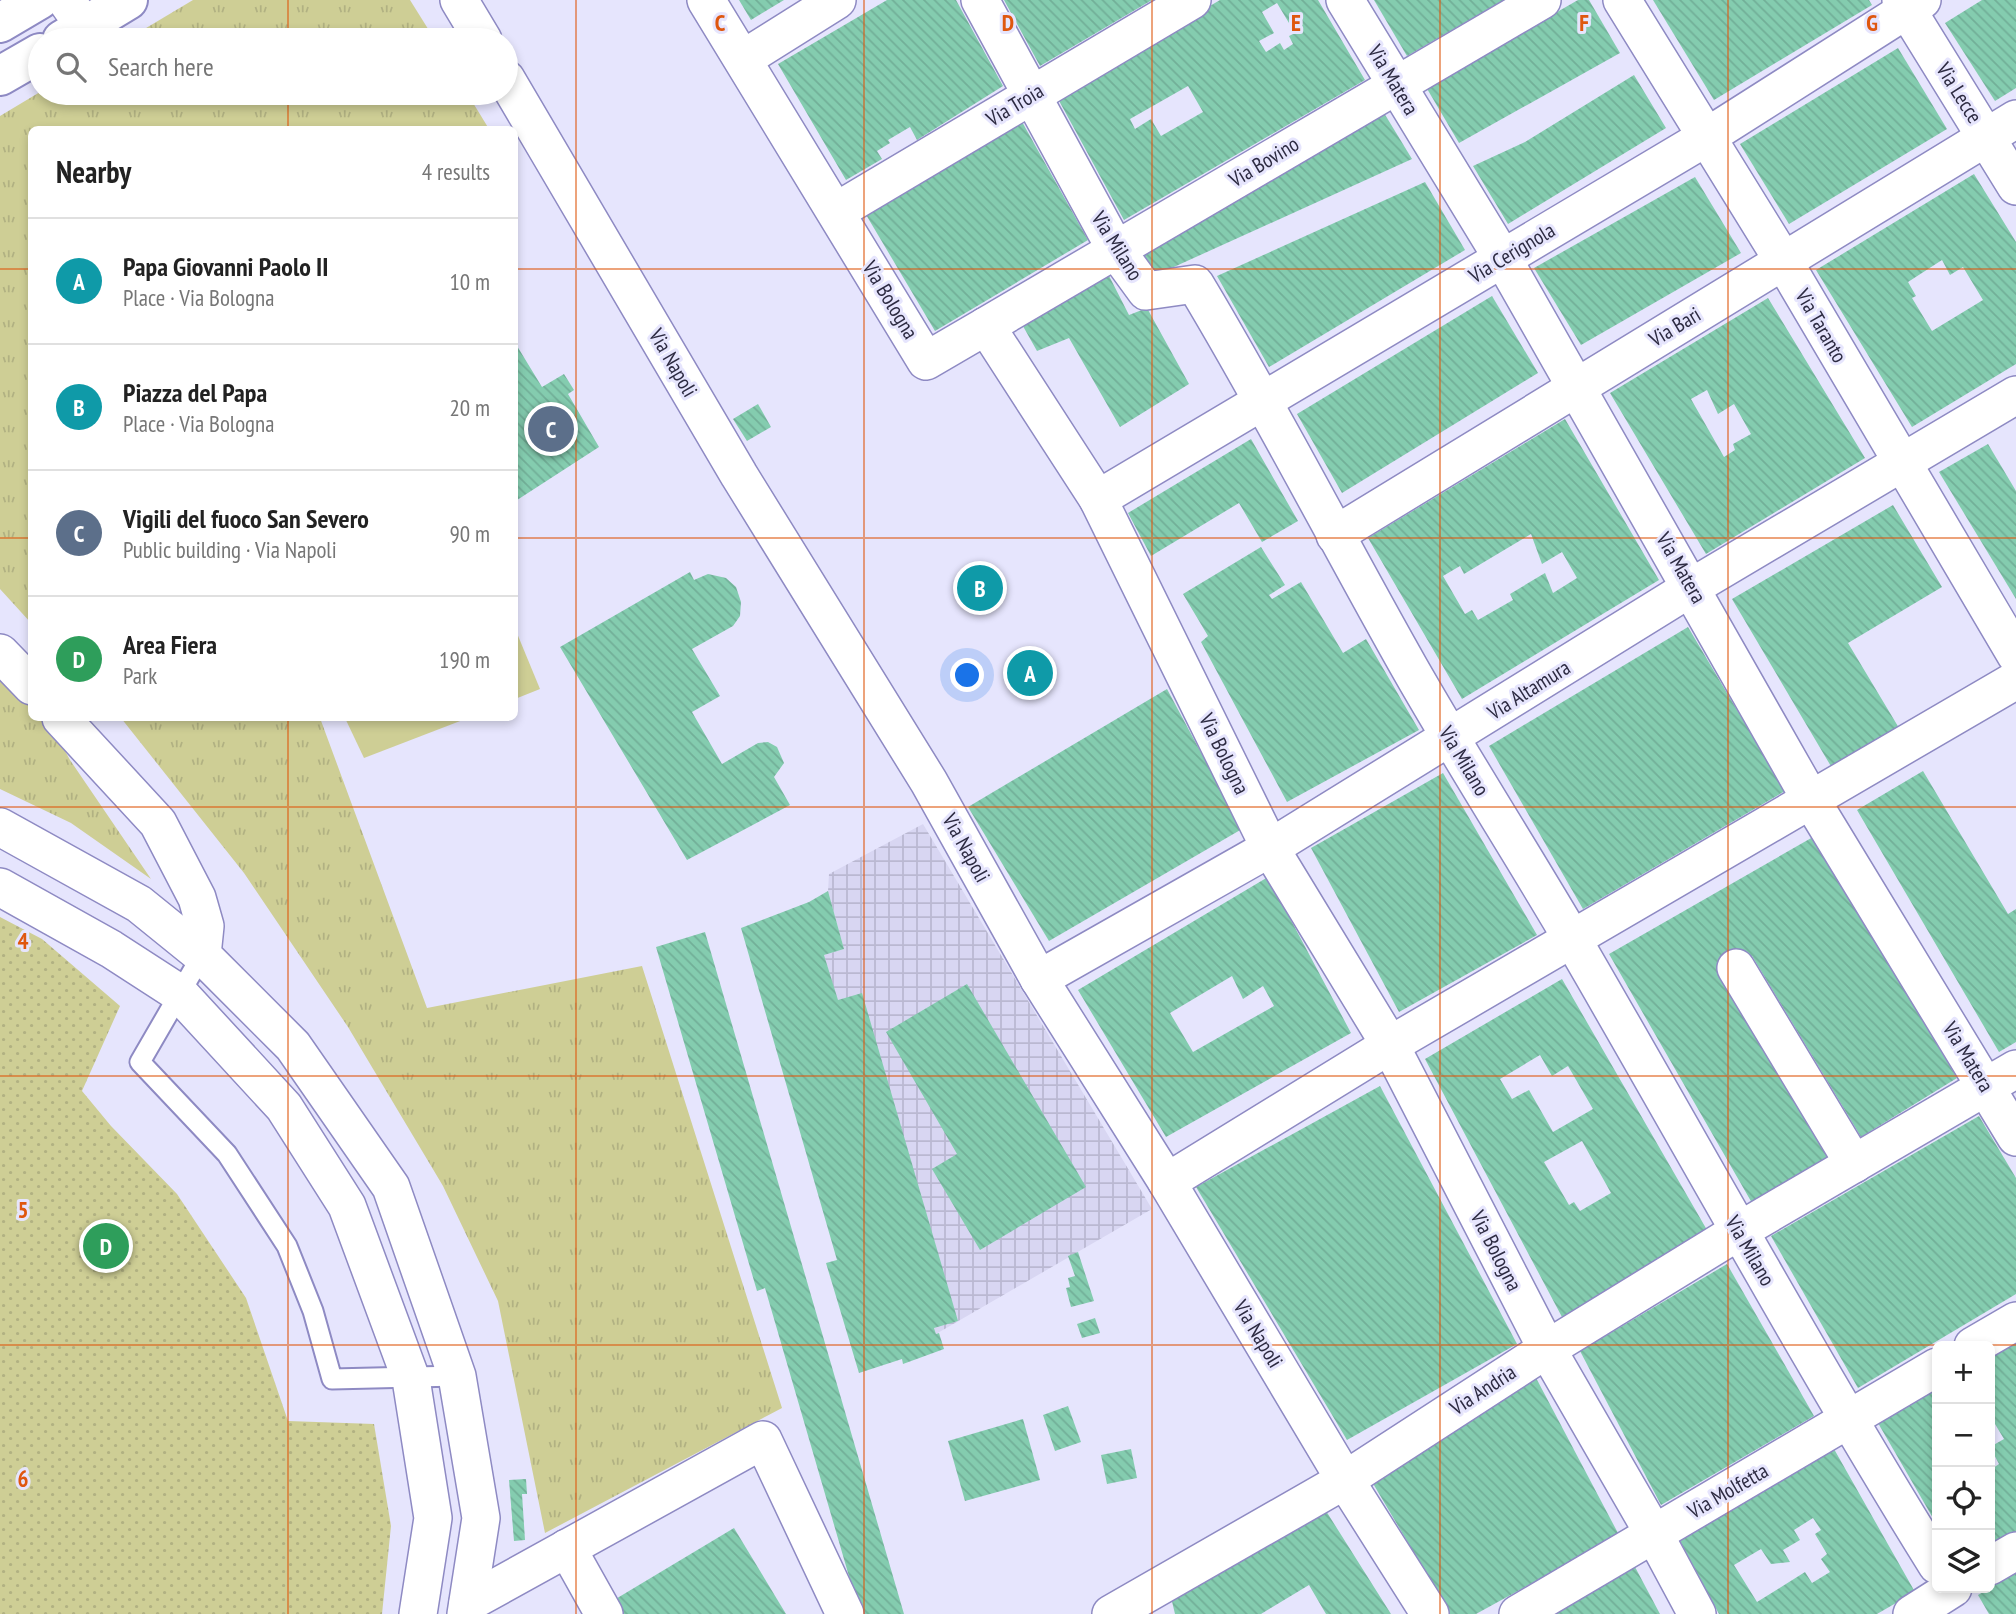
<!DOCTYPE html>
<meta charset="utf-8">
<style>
:root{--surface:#fff;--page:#f6f6f6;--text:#222;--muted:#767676;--line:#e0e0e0;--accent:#1a73e8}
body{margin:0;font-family:"PT Sans Narrow",sans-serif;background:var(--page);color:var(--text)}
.controls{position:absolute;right:21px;bottom:21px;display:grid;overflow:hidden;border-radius:10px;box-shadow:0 4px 10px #0003}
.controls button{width:63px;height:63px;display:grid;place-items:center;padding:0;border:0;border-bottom:2px solid var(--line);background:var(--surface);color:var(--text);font:35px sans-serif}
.you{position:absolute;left:968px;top:676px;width:24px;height:24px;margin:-18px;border:5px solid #fff;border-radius:50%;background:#1a73e8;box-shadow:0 0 0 10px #1a73e833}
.badge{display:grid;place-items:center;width:46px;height:46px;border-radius:50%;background:var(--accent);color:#fff;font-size:23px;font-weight:700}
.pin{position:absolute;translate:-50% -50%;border:4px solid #fff;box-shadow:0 2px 7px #0006}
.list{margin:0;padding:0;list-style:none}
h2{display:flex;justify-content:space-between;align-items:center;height:91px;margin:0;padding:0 28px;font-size:30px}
h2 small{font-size:23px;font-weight:400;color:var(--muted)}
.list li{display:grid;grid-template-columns:46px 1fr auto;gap:21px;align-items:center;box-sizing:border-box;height:126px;padding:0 28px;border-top:2px solid var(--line)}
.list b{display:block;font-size:26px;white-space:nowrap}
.list p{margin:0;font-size:23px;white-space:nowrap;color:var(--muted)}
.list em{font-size:23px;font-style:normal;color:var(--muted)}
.icon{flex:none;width:38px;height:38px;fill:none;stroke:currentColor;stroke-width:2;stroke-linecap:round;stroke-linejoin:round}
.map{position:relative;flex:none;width:2016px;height:1614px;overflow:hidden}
.search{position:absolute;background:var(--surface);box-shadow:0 4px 10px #0003;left:28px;top:28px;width:490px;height:77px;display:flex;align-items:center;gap:18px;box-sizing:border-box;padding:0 24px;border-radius:38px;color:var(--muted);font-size:26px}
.panel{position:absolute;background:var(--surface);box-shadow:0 4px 10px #0003;left:28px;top:126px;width:490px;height:595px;border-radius:10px}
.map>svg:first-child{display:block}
</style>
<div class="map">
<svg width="2016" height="1614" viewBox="0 0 2016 1614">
<defs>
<pattern id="industrial-grid" width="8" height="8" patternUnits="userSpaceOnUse" patternTransform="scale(1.75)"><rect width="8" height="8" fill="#d8d6f2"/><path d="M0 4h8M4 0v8" fill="none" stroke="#bab8d1"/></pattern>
<pattern id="grass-tufts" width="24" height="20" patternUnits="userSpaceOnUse" patternTransform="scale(1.75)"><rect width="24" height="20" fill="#cece95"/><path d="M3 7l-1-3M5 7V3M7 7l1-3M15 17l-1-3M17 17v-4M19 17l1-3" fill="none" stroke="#b1b182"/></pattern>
<pattern id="park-dots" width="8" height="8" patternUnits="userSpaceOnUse" patternTransform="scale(1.75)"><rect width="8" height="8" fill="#cece95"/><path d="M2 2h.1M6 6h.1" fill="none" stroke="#b1b182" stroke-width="1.8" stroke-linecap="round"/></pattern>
<pattern id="building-back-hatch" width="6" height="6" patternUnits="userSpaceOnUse" patternTransform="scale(1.75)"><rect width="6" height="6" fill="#84ccaf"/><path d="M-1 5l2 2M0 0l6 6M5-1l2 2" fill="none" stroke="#72af98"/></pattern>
</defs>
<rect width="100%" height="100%" fill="#e6e5fd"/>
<path fill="url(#industrial-grid)" d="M923,824L1152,1209L936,1334L824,955L844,949L828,891L829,874Z"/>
<g fill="url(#grass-tufts)">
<path d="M193,0H410L435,40H126Z"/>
<path d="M40,92L467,93L489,129L32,130L31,623L0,589V116Z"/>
<path d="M0,658L31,695L32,718H47L70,760L151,879L71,823L0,789Z"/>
<path d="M121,718H320L427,1008L642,966L782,1408L545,1533L498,1301L443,1186L348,1027L244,873Z"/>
</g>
<path fill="url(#park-dots)" d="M0,917L42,939L120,1006L82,1091L111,1126L177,1194L246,1298L288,1421L374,1424L391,1526L382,1614H0Z"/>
<g fill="#cece95">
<path d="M514,626L540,689L515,699H514Z"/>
<path d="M345,718H468L364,758Z"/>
</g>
<g fill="url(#building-back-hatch)" fill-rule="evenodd">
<path d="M739,0H784L751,20Z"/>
<path d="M887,0H956L1003,86L917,140L910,127L888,140L890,143L877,151L882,159L846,180L778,64Z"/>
<path d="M1004,0H1152L1040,66Z"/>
<path d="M1220,0H1318L1365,80L1124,220L1057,97ZM1277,3L1295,33L1289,36L1293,44L1284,50L1280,43L1266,52L1259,41L1274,33L1262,12ZM1188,86L1203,112L1161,136L1151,119L1135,129L1130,119Z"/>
<path d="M1374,0H1504L1407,56Z"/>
<path d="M1578,0H1589L1620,53L1459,143L1426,87Z"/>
<path d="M1653,0H1869L1872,5L1714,100Z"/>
<path d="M1982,0H2016V88L1995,101L1945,23Z"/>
<path d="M1898,48L1947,129L1789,224L1740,144Z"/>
<path d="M1634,75L1666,128L1508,224L1473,166L1525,142Z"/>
<path d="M1384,113L1412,159L1154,276L1140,251Z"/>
<path d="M1021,120L1088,240L935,331L865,213Z"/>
<path d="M1974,174L2016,242V364L1912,427L1816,270ZM1942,260L1950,275L1963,267L1983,300L1932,331L1912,298L1916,296L1908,282Z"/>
<path d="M1695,177L1741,253L1581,345L1534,268Z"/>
<path d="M1425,182L1465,250L1269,367L1217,276Z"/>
<path d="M1106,270L1129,315L1147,308L1189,384L1120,427L1069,338L1037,351L1019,319Z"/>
<path d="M1492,296L1538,373L1342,493L1297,414Z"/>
<path d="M1768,298L1865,458L1706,554L1610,393ZM1707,390L1718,414L1734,404L1751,434L1733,444L1735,450L1724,457L1691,399Z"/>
<path d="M514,341L542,387L564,374L574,390L568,394L599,447L514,502Z"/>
<path d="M758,404L771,427L747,441L733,419Z"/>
<path d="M1565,419L1659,580L1462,699L1368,538ZM1531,534L1542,564L1562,552L1577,578L1553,593L1545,573L1510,594L1513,600L1478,620L1472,610L1465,614L1443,576L1460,566L1464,574Z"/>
<path d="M1251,439L1298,521L1262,542L1239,503L1151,556L1128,513Z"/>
<path d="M1988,444L2016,491V599L1939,472Z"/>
<path d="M1893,505L1942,587L1848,643L1899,728L1832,768L1732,599Z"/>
<path d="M1261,547L1285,585L1269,595L1272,599L1301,582L1343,653L1366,639L1419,730L1287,802L1201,642L1208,636L1183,594Z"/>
<path d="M690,572L694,580L708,574L726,578L736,587L741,602L740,616L733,626L692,649L720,696L692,712L722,764L758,743L768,742L777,747L784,763L774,777L790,805L687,860L560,647Z"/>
<path d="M1688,627L1785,791L1583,909L1489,746Z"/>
<path d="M1167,689L1242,829L1049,941L968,807Z"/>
<path d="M1923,771L2008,914L2016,909V1042L1999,1052L1857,810Z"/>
<path d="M1443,773L1537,935L1399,1012L1311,848Z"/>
<path d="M1813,837L1957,1078L1861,1137L1752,956L1727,971L1836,1153L1752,1203L1609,954Z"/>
<path d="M1268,877L1351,1033L1166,1137L1078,990ZM1232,976L1243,999L1263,986L1274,1006L1193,1052L1170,1013Z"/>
<path d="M828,891L844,949L824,955L838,1000L862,993L958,1321L934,1328L936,1334L939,1333L944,1349L903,1364L902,1359L859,1373L826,1263L837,1260L741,928L809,902Z"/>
<path d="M705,932L904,1614H860L765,1288L757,1291L656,947Z"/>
<path d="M1562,979L1707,1230L1562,1317L1425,1059ZM1540,1055L1552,1076L1568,1066L1593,1109L1553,1132L1529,1090L1512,1099L1500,1079ZM1582,1141L1611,1193L1580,1211L1574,1202L1569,1205L1544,1162Z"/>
<path d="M967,984L1086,1187L980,1250L932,1169L957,1154L886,1032Z"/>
<path d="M1380,1086L1517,1344L1347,1440L1196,1187Z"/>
<path d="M1979,1116L2016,1178V1294L1858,1388L1771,1236Z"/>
<path d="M1078,1252L1094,1301L1071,1307L1066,1288L1070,1287L1068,1278L1075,1276L1068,1256Z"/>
<path d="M1727,1264L1814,1416L1661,1505L1580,1351Z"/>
<path d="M1095,1318L1100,1333L1082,1338L1077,1324Z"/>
<path d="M2016,1340V1531L1990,1546V1470L1999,1464L1990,1447L2004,1439L1995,1424L1990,1427V1356Z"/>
<path d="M1535,1376L1619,1535L1476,1614H1450L1368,1475Z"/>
<path d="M1937,1388V1525L1878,1423Z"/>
<path d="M1068,1406L1081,1442L1055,1451L1043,1415Z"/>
<path d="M1023,1419L1040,1480L965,1501L948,1441Z"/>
<path d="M1131,1449L1137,1478L1107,1484L1101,1455Z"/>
<path d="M1834,1449L1915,1592L1877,1614H1719L1680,1541ZM1813,1518L1821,1530L1815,1534L1827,1554L1821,1559L1830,1572L1812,1583L1805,1572L1757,1602L1734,1565L1761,1549L1771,1564L1790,1562L1783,1550L1800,1540L1794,1530Z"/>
<path d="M526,1479L527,1494H522L525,1540L514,1541L509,1480Z"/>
<path d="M1321,1503L1391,1614H1326L1309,1585L1261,1614H1175L1170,1593Z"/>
<path d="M734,1528L786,1614H623L614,1600Z"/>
<path d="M1635,1567L1660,1614H1555Z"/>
<path d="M2016,1573V1614H1989L1978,1595Z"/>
</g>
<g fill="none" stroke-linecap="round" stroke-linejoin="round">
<g stroke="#8e8ac3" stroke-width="23">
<path id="lane" d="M202,955L140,1062L227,1154L287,1246L313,1311L332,1379L457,1376"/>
</g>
<g stroke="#8e8ac3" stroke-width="40">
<g id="street">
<path d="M66,0L85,27"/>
<path d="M459,0L483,40"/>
<path d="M706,0L926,361L986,326L1098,499L1270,848L1390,1045L1547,1349L1654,1534L1697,1614"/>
<path d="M980,0L1116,250L1146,291L1195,284C1271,410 1337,540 1409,667C1462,760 1520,850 1574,942C1695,1150 1810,1361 1937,1565"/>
<path d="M1345,0L1503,259L1811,800L2016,1137"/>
<path d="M1622,0L1784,262L2016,655"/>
<path d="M1901,0L2016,186"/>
<path d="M743,59L837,0"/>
<path d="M506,79L739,475L929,782L1039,979L1167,1182L1345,1480L1430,1614"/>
<path d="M837,211L1192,0"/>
<path d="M986,326L1542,0"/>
<path d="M1098,499L1705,138L1922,0"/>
<path d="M1335,535L2016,119"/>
<path d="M0,653L32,686"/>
<path d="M61,718L158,823L197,898L205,926L202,955L293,1046L391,1187L457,1376L481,1518L466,1614"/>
<path d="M0,827L139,904L202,955"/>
<path d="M0,887L111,949L179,993L284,1107L347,1206L411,1379L433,1518L418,1614"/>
<path d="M1736,968L1854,1164"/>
<path d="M1039,979L1270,848L1692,587L2016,395"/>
<path d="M1167,1182L1390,1045L2016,680"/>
<path d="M1973,1346L2016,1321"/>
<path d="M567,1548L604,1614"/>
<path d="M1990,1566L2016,1551"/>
<path d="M468,1603L763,1440L845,1614"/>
<path d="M1111,1614L1345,1480L1547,1349L1739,1231L2016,1069"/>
<path d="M1518,1614L1937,1367"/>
<path d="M1912,1614L1953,1588"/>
</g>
</g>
<g stroke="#8e8ac3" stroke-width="42">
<g id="secondary">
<path d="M0,23L39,0"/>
<path d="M62,40L128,0"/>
<path d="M0,76L40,53"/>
</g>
</g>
<use href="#lane" stroke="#fff" stroke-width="19"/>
<use href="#street" stroke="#fff" stroke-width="37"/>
<use href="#secondary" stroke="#fff" stroke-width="38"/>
</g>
<path fill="none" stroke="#df570f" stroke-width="2" stroke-opacity="0.55" d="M288,0V40M576,0V1614M864,0V1614M1152,0V1614M1440,0V1614M1728,0V1614M288,93V130M0,269H32M514,269H2016M0,538H32M514,538H2016M288,718V1614M0,807H2016M0,1076H2016M0,1345H2016"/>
<g text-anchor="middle" stroke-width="6" stroke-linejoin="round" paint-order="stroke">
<g font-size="21" fill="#2d2b42" stroke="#e6e5fd">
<text transform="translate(1393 80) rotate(59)" y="7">Via Matera</text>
<text transform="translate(1959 93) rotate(58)" y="7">Via Lecce</text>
<text transform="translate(1015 105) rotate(-31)" y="7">Via Troia</text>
<text transform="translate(1264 162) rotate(-31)" y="7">Via Bovino</text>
<text transform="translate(1117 246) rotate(58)" y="7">Via Milano</text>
<text transform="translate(1512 253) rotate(-31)" y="7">Via Cerignola</text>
<text transform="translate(890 300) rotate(59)" y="7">Via Bologna</text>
<text transform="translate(1821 326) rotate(60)" y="7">Via Taranto</text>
<text transform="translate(1675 327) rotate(-31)" y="7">Via Bari</text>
<text transform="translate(673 363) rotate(60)" y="7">Via Napoli</text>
<text transform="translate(1681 568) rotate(60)" y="7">Via Matera</text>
<text transform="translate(1529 690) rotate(-32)" y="7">Via Altamura</text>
<text transform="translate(1224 754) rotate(64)" y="7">Via Bologna</text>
<text transform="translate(1464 761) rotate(59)" y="7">Via Milano</text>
<text transform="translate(966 848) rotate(61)" y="7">Via Napoli</text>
<text transform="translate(1968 1057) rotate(59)" y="7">Via Matera</text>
<text transform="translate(1496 1251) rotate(63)" y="7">Via Bologna</text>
<text transform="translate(1750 1251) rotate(60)" y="7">Via Milano</text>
<text transform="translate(1258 1334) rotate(59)" y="7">Via Napoli</text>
<text transform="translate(1483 1390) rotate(-33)" y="7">Via Andria</text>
<text transform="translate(1728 1491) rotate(-30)" y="7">Via Molfetta</text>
</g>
</g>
<g font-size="23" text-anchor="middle" font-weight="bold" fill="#df570f" stroke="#e6e5fd" stroke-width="6" stroke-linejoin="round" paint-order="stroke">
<text x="720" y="31">C</text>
<text x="1008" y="31">D</text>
<text x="1296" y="31">E</text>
<text x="1584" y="31">F</text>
<text x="1872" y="31">G</text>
<text x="23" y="949">4</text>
<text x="23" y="1218">5</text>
<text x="23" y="1487">6</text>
</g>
</svg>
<div class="controls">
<button>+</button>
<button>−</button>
<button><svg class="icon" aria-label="locate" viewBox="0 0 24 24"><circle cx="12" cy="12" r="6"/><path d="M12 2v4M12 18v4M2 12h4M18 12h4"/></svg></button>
<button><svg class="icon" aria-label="layers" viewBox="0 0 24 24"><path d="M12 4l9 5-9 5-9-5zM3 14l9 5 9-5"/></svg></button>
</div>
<div class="you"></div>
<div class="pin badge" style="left:1030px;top:673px;background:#0f9aa8">A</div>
<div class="pin badge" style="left:980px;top:588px;background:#0f9aa8">B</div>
<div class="pin badge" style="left:551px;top:429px;background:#5c6f8a">C</div>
<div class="pin badge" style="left:106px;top:1246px;background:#2e9e5b">D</div>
<div class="search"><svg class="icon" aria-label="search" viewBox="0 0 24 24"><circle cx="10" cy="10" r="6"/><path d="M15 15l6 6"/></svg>Search here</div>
<section class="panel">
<h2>Nearby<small>4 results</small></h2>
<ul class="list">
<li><span class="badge" style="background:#0f9aa8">A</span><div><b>Papa Giovanni Paolo II</b><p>Place · Via Bologna</p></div><em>10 m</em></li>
<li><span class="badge" style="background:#0f9aa8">B</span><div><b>Piazza del Papa</b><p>Place · Via Bologna</p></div><em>20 m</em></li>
<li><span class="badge" style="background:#5c6f8a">C</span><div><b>Vigili del fuoco San Severo</b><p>Public building · Via Napoli</p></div><em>90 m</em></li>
<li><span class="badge" style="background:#2e9e5b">D</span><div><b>Area Fiera</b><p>Park</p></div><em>190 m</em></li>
</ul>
</section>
</div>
